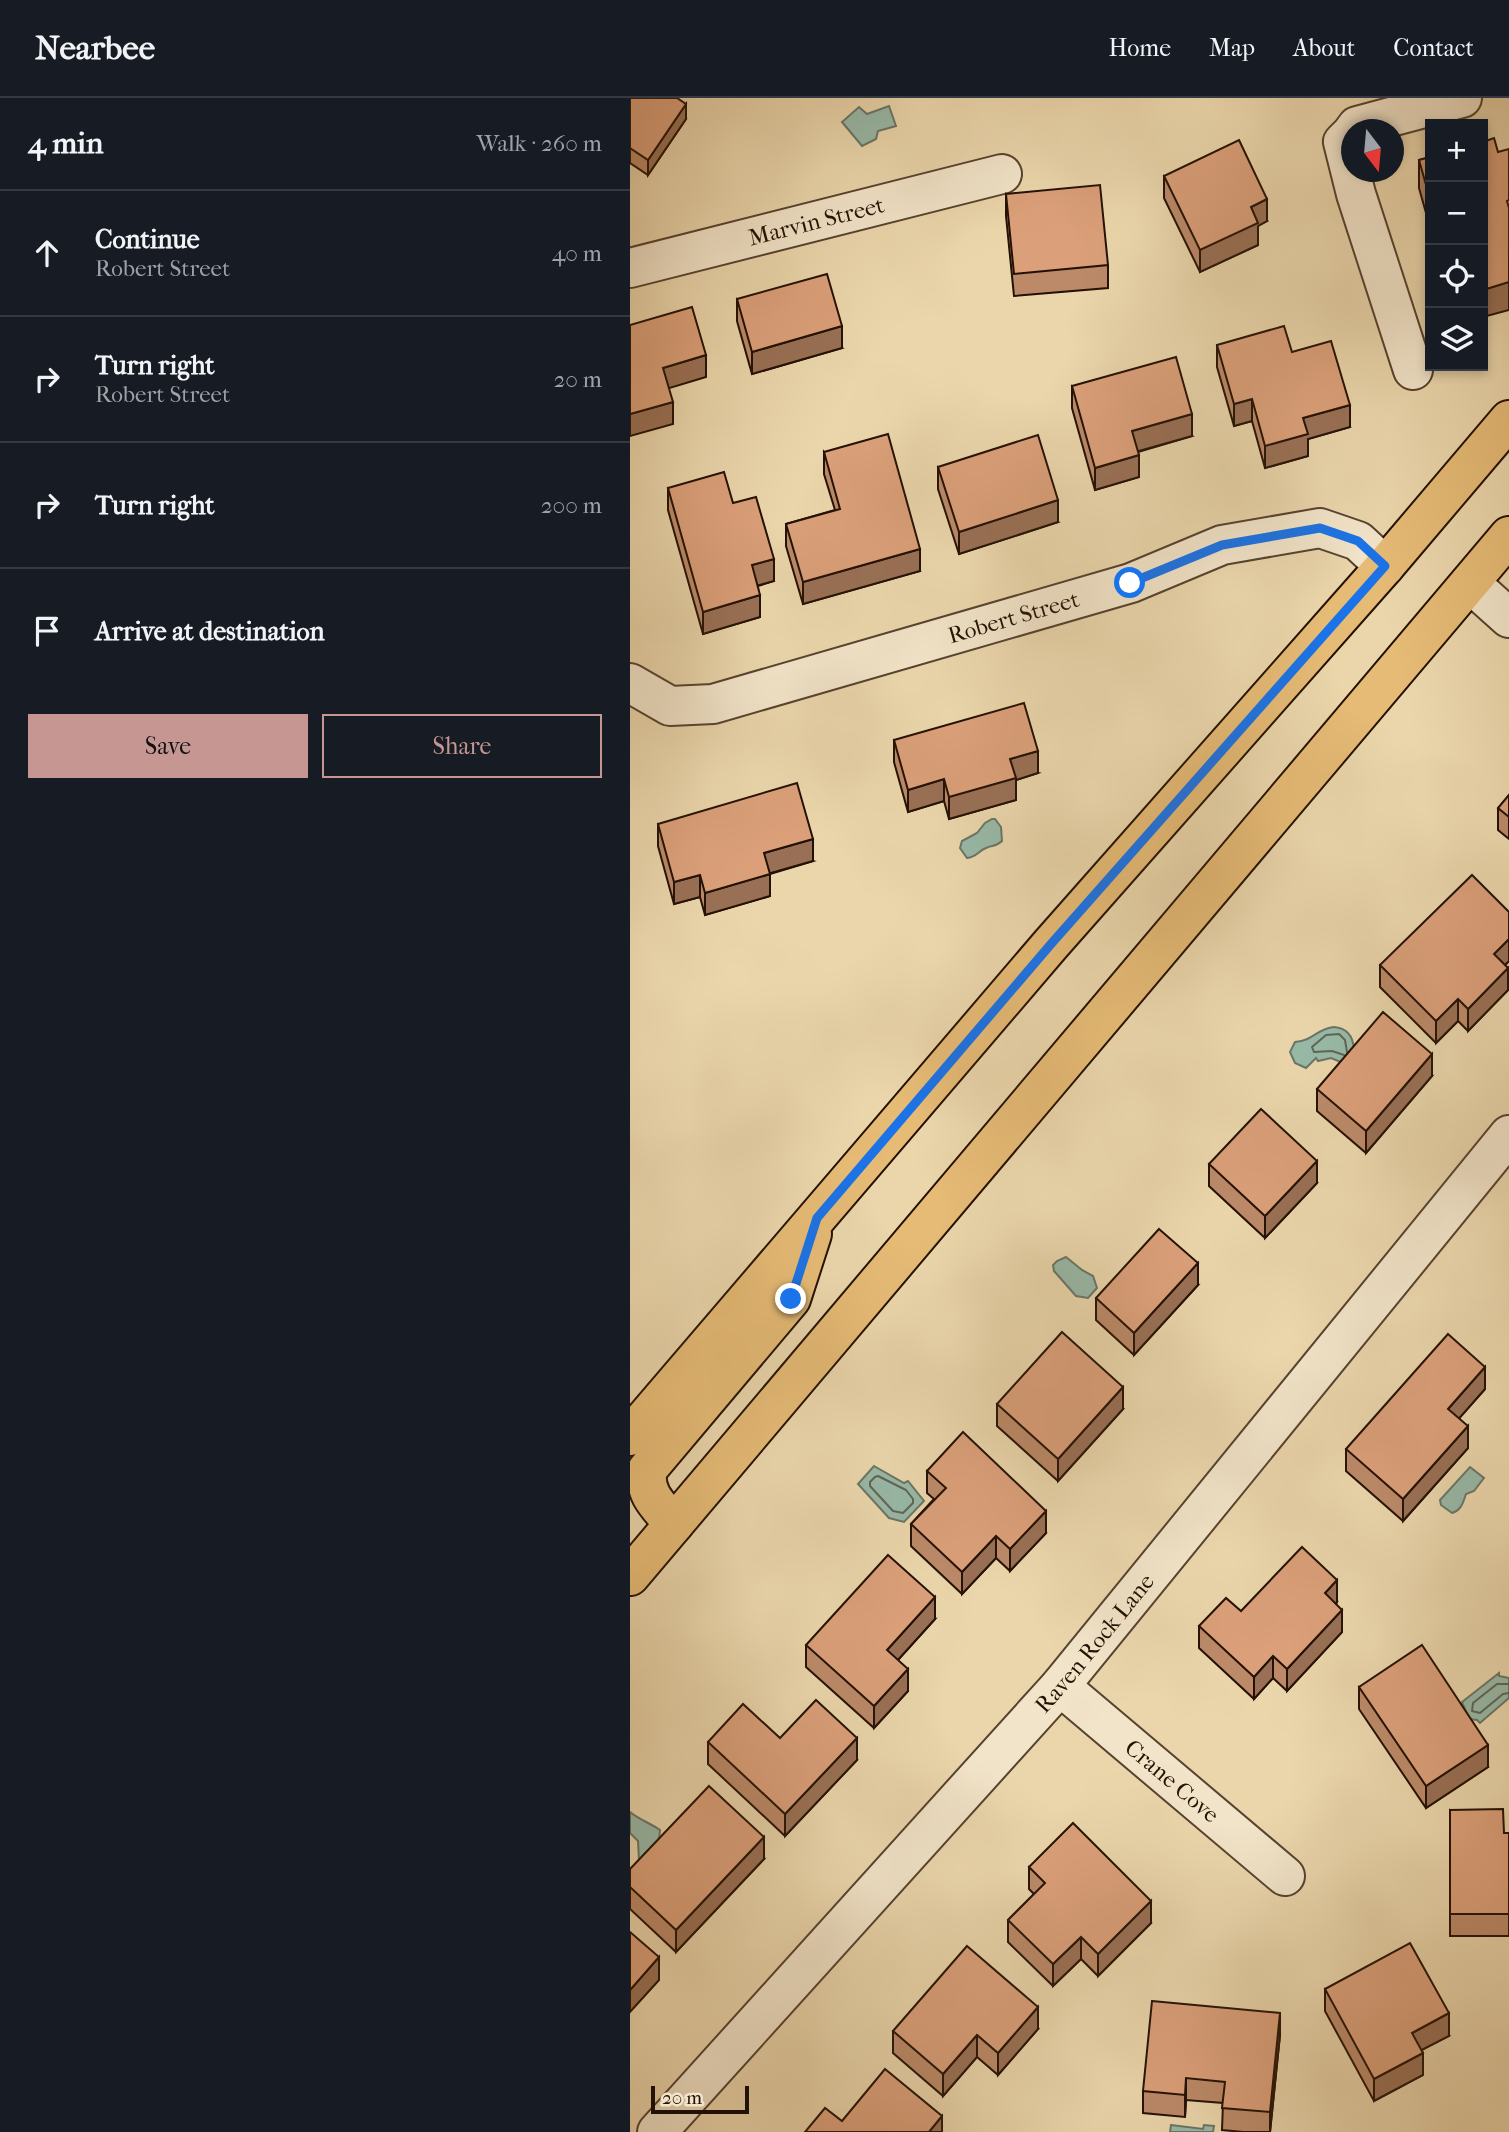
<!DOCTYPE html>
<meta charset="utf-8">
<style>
:root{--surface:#171b24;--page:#242831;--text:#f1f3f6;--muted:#9ea1a6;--line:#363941;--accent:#c59692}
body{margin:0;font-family:"IM FELL French Canon",serif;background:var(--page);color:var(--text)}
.controls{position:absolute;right:21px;top:21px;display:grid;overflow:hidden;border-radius:0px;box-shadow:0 4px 10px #0003}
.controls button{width:63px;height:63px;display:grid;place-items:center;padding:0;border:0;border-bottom:2px solid var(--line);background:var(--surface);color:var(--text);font:35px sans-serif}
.compass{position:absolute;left:711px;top:21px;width:63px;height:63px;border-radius:50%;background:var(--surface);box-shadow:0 4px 10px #0003;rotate:164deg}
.scale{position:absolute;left:21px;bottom:18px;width:98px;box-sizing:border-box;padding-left:7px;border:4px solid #241105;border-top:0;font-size:19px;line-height:24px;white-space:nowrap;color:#241105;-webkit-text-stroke:5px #f2e4c9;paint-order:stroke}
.stop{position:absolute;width:21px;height:21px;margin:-16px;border:5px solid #1a73e8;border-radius:50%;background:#fff}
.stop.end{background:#1a73e8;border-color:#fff;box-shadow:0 2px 7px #0008}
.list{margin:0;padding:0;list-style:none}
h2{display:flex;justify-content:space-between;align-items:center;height:91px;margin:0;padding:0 28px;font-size:30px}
h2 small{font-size:23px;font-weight:400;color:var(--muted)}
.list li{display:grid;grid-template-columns:46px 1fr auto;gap:21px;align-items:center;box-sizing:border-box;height:126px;padding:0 28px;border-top:2px solid var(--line)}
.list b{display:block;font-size:26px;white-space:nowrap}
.list p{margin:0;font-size:23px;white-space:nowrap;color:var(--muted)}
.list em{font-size:23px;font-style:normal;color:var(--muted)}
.actions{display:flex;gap:14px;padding:21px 28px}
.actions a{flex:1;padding:16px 0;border:2px solid var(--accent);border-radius:0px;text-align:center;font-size:24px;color:var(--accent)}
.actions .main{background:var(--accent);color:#111}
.icon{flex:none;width:38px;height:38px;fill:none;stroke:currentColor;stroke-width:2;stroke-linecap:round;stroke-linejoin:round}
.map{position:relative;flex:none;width:879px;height:2034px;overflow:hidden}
header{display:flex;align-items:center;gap:42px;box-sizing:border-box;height:98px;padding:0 35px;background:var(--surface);border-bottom:2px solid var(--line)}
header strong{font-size:33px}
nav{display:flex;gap:38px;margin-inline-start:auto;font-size:24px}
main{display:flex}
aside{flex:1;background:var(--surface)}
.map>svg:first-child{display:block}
</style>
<header>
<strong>Nearbee</strong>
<nav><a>Home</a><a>Map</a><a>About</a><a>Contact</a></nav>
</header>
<main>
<aside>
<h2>4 min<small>Walk · 260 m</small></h2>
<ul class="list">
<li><svg class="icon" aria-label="ahead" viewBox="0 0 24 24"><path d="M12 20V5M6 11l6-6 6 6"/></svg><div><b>Continue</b><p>Robert Street</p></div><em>40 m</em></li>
<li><svg class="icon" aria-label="right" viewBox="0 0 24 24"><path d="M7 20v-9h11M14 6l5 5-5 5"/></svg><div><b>Turn right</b><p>Robert Street</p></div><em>20 m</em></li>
<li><svg class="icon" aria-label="right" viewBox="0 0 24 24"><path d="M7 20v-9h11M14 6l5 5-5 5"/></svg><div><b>Turn right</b></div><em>200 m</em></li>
<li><svg class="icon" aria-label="arrive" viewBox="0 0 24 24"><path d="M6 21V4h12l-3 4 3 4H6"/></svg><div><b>Arrive at destination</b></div></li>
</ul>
<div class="actions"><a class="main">Save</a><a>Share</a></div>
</aside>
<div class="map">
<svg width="879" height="2034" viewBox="0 0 879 2034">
<rect width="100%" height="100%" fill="#ebd6ac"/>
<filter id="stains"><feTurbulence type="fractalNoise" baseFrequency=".00286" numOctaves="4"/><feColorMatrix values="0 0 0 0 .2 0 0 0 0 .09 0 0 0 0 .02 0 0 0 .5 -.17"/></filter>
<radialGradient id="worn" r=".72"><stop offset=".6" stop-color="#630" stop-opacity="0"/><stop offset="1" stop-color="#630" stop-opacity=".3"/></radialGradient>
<g fill="#98b9a8" stroke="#6a7667" stroke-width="2">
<path d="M259,8L266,28L248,33L246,41L232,48L212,24L229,9L237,16Z"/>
<path d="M362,721H365L371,729L372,743C366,749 363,747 356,750C348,753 347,759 337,760L330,750L332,743L347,735L355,725Z"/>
<path d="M704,929C717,930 723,938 724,951L713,965L701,960L688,963L686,960L676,970L665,965L660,954L665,944C685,942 686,931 704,929Z"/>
<path d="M436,1159L452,1172L463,1178L467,1190L458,1200L446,1198L424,1173L423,1167L427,1163Z"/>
<path d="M244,1368L274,1385L278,1383L294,1403L274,1424L259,1420L228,1386Z"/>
<path d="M840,1369L854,1380L844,1393L836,1396C833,1404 832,1412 822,1415L811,1407L810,1402Z"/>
<path d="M869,1575V1578L879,1580V1600L850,1625L847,1622L839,1621L832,1604Z"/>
<path d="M0,1714C10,1722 20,1725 30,1732L29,1742L9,1763L8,1743L0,1735Z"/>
<path d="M541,2027L573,2031L574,2027L584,2028L583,2034H540Z"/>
</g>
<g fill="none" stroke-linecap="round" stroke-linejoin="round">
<g stroke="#5e6556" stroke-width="2">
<path d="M714,957L702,953L684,954L682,949L696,937L709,936L715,942L717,954"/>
<path d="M248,1378L276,1392L283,1401V1405L273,1415L263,1413L240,1388V1384L245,1379Z"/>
<path d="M879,1586H867L843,1605L842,1613L850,1615L873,1596L879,1595"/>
</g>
<g stroke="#56422f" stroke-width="42">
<g id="minor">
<path d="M724,32L727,28L832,0"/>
<path d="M722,35L713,44L726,96L783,272"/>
<path id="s1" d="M0,170L372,76"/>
<path d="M840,485L879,520"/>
<path id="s2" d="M0,585L40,608L83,606L501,485L592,447L690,430L728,443L755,468"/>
<path id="s3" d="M430,1588L655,1778"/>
<path id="s4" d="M27,2034L430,1588L879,1037"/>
</g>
</g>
<g stroke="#241105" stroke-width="42">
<g id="major">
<path d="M0,1338L421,846L755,468L879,322"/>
<path d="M44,1426C29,1408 14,1397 17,1372L161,1201L182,1136"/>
<path d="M0,1478L879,438"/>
</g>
</g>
<use href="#minor" stroke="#f2e4c9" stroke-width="38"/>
<use href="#major" stroke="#e6bb76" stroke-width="38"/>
</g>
<g fill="#bc8a69" stroke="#241105" stroke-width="2">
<path d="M0,0L56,21L18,77L0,65Z"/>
<path d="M800,59V129L789,90V62Z"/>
<path d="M534,78L637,123L628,128V147L570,174L534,100Z"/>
<path d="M376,96L478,167V190L384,198L376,118Z"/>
<path d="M107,201L212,250L122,276L107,223Z"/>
<path d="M587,247L662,254L720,329L678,341V358L635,370L622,323L604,328L587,269Z"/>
<path d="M442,288L562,338L508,354L509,379L465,392L442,310Z"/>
<path d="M194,354L290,473L173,506L156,448V426L205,412L194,376Z"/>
<path d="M308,369L428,424L329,456L308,391Z"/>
<path d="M38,390L103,405L144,483L128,488L130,519L73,536L38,412Z"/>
<path d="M264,642L408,675L386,682V702L319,721L314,703L278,714L264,664Z"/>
<path d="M879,697V741L868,732V710Z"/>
<path d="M28,726L183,763L140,776V798L75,817L70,799L44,806L28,748Z"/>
<path d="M879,814V863L875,867L878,892L838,933L828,923L806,945L750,889V867Z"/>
<path d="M802,978L736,1055L687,1013V991Z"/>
<path d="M579,1066L687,1085L635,1140L579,1088Z"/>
<path d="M568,1187L504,1257L466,1222V1200Z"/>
<path d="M855,1291L829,1320L838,1350L773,1423L716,1373V1351Z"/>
<path d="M367,1306L493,1311L428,1383L367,1328Z"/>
<path d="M297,1373L416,1435L380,1473L366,1460L332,1496L281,1448V1426L304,1401L297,1395Z"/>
<path d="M707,1504L706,1506L712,1534L657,1593L643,1580L624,1601L569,1550V1528L611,1513Z"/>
<path d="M305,1521L268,1562L278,1593L244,1630L176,1569V1547Z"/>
<path d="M729,1589L858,1669L796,1710L729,1611Z"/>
<path d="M150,1640L227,1662L155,1738L78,1666V1644Z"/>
<path d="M820,1712L874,1735H879V1838H820Z"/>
<path d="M134,1761L46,1854L0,1811V1771Z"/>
<path d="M399,1769L521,1825L468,1878L451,1861L423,1888L378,1844V1822L404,1796L399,1791Z"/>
<path d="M695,1891L819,1938L791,1952L793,1977L744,2003L695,1913Z"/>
<path d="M408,1931L368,1977L347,1959L313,1998L263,1955V1933Z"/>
<path d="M650,1937L640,2034H613L592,2032L593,2005L556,2002L555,2019L513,2015V1993Z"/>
</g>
<g fill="#997055" stroke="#241105" stroke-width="2">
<path d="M56,6V21L18,77V62Z"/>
<path d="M637,101V123L628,128V147L570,174V152L621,109Z"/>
<path d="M879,184V212L853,219V192Z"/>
<path d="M212,228V250L122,276V254Z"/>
<path d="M76,257V279L33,292V270Z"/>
<path d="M622,301V323L604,328V306Z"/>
<path d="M43,304V326L0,338V316Z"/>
<path d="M720,307V329L678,341V358L635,370V348L673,320Z"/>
<path d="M562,316V338L502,355V333Z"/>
<path d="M509,357V379L465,392V370Z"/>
<path d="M428,402V424L329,456V434Z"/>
<path d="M290,451V473L173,506V484Z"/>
<path d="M144,461V483L122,489V467Z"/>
<path d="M130,497V519L73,536V514Z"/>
<path d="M408,653V675L386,682V702L319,721V699L380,661Z"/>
<path d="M314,681V703L278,714V692Z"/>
<path d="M183,741V763L134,777V755Z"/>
<path d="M140,776V798L75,817V795Z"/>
<path d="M70,777V799L44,806V784Z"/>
<path d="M879,841V863L864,878V856Z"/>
<path d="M878,870V892L838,933V911Z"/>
<path d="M828,901V923L806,945V923Z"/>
<path d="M802,956V978L736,1055V1033Z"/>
<path d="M687,1063V1085L635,1140V1118Z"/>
<path d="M568,1165V1187L504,1257V1235Z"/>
<path d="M855,1269V1291L818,1333V1311Z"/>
<path d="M493,1289V1311L428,1383V1361Z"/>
<path d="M838,1328V1350L773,1423V1401Z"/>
<path d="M416,1413V1435L380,1473V1451Z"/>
<path d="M366,1438V1460L332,1496V1474Z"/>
<path d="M707,1482V1504L695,1517V1495Z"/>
<path d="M305,1499V1521L257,1574V1552Z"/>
<path d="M712,1512V1534L657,1593V1571Z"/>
<path d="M643,1558V1580L624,1601V1579Z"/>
<path d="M278,1571V1593L244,1630V1608Z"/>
<path d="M227,1640V1662L155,1738V1716Z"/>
<path d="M858,1647V1669L796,1710V1688Z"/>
<path d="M134,1739V1761L46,1854V1832Z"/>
<path d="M521,1803V1825L468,1878V1856Z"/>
<path d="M451,1839V1861L423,1888V1866Z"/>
<path d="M29,1859V1882L0,1914V1892Z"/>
<path d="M408,1909V1931L368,1977V1955Z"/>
<path d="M650,1915V1937L640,2034V2014Z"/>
<path d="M819,1915V1938L782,1957V1935Z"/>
<path d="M347,1937V1959L313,1998V1976Z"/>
<path d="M793,1955V1977L744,2003V1981Z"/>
<path d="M556,1980V2002L555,2019V1997Z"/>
<path d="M312,2018V2034H299Z"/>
</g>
<g fill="#dba07a" stroke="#241105" stroke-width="2">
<path d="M0,0H47L56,6L18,62L0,50Z"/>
<path d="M864,40L868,54L879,51V102L877,103L879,110V184L853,192V44Z"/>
<path d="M609,42L637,101L621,109L628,125L570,152L534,78Z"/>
<path d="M800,59V101L789,62Z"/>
<path d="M470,87L478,167L384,176L376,96Z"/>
<path d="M197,176L212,228L122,254L107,201Z"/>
<path d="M62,209L76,257L33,270L43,304L0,316V227Z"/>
<path d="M654,228L662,254L701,243L720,307L673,320L678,336L635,348L622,301L604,306L587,247Z"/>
<path d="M546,259L562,316L502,333L509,357L465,370L442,288Z"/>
<path d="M258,336L290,451L173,484L156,426L210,411L194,354Z"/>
<path d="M408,337L428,402L329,434L308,369Z"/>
<path d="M94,374L103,405L126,399L144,461L122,467L130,497L73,514L38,390Z"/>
<path d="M394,605L408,653L380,661L386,680L319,699L314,681L278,692L264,642Z"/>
<path d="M167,685L183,741L134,755L140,776L75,795L70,777L44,784L28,726Z"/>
<path d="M879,697V719L868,710Z"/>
<path d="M842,777L879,814V841L864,856L878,870L838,911L828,901L806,923L750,867Z"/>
<path d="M753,914L802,956L736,1033L687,991Z"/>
<path d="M631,1011L687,1063L635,1118L579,1066Z"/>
<path d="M529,1131L568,1165L504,1235L466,1200Z"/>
<path d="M432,1234L493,1289L428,1361L367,1306Z"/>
<path d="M818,1236L855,1269L818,1311L838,1328L773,1401L716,1351Z"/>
<path d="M333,1334L416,1413L380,1451L366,1438L332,1474L281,1426L316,1390L297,1373Z"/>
<path d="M672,1449L707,1482L695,1495L712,1512L657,1571L643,1558L624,1579L569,1528L596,1500L611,1513Z"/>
<path d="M258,1457L305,1499L257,1552L278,1571L244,1608L176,1547Z"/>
<path d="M792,1547L858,1647L796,1688L729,1589Z"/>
<path d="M186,1602L227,1640L155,1716L78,1644L113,1606L150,1640Z"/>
<path d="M79,1688L134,1739L46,1832L0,1789V1771Z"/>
<path d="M873,1711L874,1735H879V1816H820V1712Z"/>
<path d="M443,1725L521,1803L468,1856L451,1839L423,1866L378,1822L415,1785L399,1769Z"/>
<path d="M0,1834L29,1859L0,1892Z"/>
<path d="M780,1845L819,1915L782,1935L793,1955L744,1981L695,1891Z"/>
<path d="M337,1848L408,1909L368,1955L347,1937L313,1976L263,1933Z"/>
<path d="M522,1903L650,1915L640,2014L592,2010L595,1984L556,1980L555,1997L513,1993Z"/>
<path d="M255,1971L312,2018L299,2034H175L195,2010L212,2023Z"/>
</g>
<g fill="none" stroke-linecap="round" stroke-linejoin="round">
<path stroke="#1a73e8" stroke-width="9" d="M161,1201L187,1120L421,846L755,468L728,443L690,430L592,447L500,485"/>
</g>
<g text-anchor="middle" stroke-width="5" stroke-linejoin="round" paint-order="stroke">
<g font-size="23" fill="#241105" stroke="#f2e4c9">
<text dy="8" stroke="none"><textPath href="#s1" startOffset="192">Marvin Street</textPath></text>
<text dy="8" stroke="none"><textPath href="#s2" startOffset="402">Robert Street</textPath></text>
<text dy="8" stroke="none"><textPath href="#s4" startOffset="656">Raven Rock Lane</textPath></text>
<text dy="8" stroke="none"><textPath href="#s3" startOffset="147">Crane Cove</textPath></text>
</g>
</g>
<rect width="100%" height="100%" filter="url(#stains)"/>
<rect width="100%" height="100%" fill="url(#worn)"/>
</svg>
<div class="controls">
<button>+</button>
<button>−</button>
<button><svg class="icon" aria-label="locate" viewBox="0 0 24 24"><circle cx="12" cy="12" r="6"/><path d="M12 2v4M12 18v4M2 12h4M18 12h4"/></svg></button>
<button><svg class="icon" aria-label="layers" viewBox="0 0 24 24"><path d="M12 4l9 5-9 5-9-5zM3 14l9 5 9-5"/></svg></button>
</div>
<svg class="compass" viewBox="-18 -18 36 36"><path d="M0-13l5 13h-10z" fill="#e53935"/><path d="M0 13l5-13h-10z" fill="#9ea1a6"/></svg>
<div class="scale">20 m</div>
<div class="stop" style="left:500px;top:485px"></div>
<div class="stop end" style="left:161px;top:1201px"></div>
</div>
</main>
